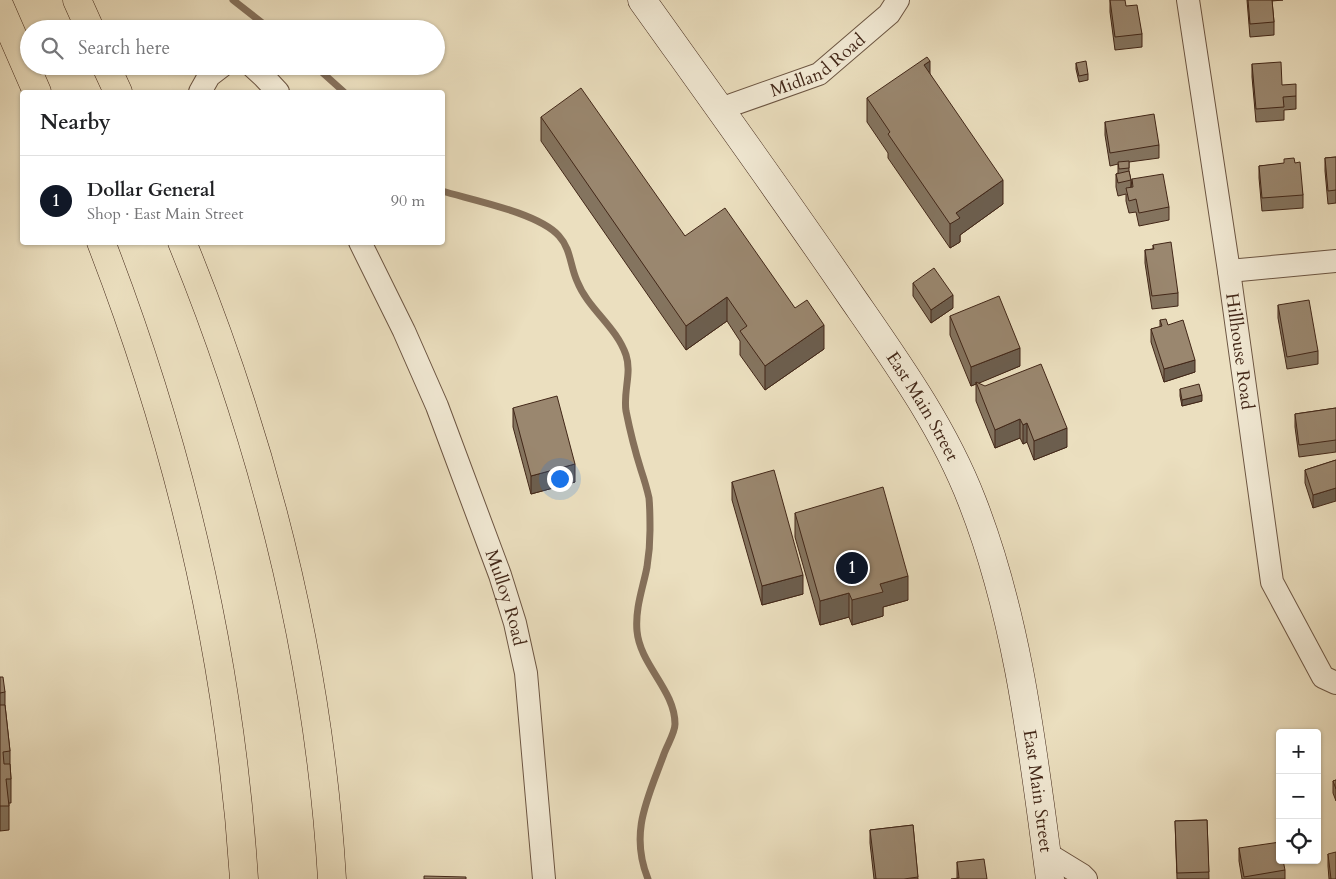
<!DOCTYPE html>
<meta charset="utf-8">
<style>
:root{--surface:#fff;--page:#f6f6f6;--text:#202124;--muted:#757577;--line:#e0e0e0;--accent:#111827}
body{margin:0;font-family:Cardo,serif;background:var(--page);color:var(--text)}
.controls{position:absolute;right:15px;bottom:15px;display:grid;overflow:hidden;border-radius:5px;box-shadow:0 1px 4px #0004}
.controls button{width:45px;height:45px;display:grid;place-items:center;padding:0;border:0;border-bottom:1px solid var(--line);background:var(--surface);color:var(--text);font:25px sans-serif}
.you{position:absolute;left:559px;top:478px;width:18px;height:18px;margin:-12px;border:4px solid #fff;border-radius:50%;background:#1a73e8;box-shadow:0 0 0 8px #1a73e833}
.badge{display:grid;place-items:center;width:32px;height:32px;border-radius:50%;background:var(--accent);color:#fff;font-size:16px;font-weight:700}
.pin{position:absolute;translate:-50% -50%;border:2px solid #fff;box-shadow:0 1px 5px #0006}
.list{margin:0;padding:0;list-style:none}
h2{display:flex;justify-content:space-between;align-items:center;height:65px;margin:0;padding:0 20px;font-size:21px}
h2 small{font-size:16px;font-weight:400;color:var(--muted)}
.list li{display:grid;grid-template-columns:32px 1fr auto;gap:15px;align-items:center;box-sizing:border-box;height:90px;padding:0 20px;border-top:1px solid var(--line)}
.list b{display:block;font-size:19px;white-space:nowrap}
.list p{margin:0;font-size:16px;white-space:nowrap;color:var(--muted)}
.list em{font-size:16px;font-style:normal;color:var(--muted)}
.icon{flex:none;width:28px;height:28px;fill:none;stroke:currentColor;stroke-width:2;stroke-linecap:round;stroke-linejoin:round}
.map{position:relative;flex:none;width:1336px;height:879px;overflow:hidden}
.search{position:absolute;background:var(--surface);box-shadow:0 1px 4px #0004;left:20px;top:20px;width:425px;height:55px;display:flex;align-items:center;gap:12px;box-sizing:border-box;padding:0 18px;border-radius:28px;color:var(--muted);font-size:19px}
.panel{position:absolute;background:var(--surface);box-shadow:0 1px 4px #0004;left:20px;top:90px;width:425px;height:155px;border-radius:5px}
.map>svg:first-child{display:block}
</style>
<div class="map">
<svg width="1336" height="879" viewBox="0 0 1336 879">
<rect width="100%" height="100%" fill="#ebdfbf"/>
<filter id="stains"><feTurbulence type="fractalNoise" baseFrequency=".004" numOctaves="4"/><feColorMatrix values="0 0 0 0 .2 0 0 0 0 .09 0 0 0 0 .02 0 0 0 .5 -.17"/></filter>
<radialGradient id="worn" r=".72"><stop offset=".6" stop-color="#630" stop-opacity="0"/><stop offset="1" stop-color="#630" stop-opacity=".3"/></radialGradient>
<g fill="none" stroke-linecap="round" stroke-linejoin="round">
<g stroke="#85705a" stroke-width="7">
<path d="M233,0L270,29"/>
<path d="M315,66L344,92"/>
<path d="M442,191C472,200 539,213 559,236C571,249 570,266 577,281C588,309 616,326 626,355C632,373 623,392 626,411C630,431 635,451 641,470C644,479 647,489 649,498C650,508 650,520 650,530C650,542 649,555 647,567C643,588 635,608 637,631C640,665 675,690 675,724C675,733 667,745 664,754C648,798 629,832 648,879"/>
</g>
<g stroke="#6c5542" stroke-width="24">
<g id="minor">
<path id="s1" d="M1188,0L1229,271L1272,582L1323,677L1336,683"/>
<path d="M252,66L264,77L278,92"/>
<path d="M200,92L209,76L222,66"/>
<path id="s2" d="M720,109L819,74L889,14L898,0"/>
<path id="s3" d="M360,242L404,331L437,406L500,575L515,623L526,673L544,879"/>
<path d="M1229,271L1336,261"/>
<path d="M1046,853L1082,875L1086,879"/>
</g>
</g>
<g stroke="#422718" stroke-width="29">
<g id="secondary">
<path id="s4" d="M642,0C712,98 783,196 851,296C896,361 943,426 972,501C1019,621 1033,752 1050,879"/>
</g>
</g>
<g stroke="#422718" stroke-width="29">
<g id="motorway">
<path d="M77,0L90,29"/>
<path d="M0,7L37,92"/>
<path d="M106,66L118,92"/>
<path d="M101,242C180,446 230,660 244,879"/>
<path d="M182,242C265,445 319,661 332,879"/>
</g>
</g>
<use href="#minor" stroke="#f2ead5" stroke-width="22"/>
<use href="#secondary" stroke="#f2ead5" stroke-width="28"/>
<use href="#motorway" stroke="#ebdfbf" stroke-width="28"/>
</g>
<g fill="#84745f" stroke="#422718">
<path d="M1110,0L1126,6L1142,34V47L1115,50L1110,12Z"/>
<path d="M1247,0H1283L1272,1L1274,22V35L1250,37Z"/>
<path d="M1076,63L1088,74V80L1079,82L1076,69Z"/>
<path d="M1252,64L1296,96V109L1284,110V120L1256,122L1252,77Z"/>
<path d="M930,74L1003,204L960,235V242L950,248L888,158V153L867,122V98Z"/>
<path d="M541,117L685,236L795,308L824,349L765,390L740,355V341L727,321L686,350L541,141Z"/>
<path d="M1105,122L1159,145V158L1129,162V171L1131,180V187L1132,179L1169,207V220L1139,226L1136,212L1129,213L1126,201V194L1118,196L1116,187V174L1118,173V164L1110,166L1105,135Z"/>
<path d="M1336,157V203L1328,204L1325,171V158Z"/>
<path d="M1295,163L1303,195V208L1262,211L1259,178V166Z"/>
<path d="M1153,245L1178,293V306L1152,309L1145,263V250L1153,249Z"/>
<path d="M913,283L953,308L931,323L913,296Z"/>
<path d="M1278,305L1318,351V364L1287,369L1278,318Z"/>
<path d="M950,316L1020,366L978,383L1067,447L1034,460L1027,442L1023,444L1020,438L995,448L976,401V384L971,386L950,335Z"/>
<path d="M1160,320L1168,325L1195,372L1164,382L1151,342V329L1160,327Z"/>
<path d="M1180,389L1202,401L1182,406L1180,396Z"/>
<path d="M513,408L575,482L531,494L513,427Z"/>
<path d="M1336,408V452L1299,457L1295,427V414Z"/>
<path d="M1336,460L1313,508L1305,483V470Z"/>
<path d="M732,482L803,594L762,605L732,500Z"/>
<path d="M795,513L908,600L883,607V616L852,625L849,617L820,625L795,537Z"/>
<path d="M0,677L5,692V705L10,751V764L11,779V803H9V830L0,831Z"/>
<path d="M1336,780V801L1333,793V781Z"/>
<path d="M1207,820L1209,879H1177L1175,821Z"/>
<path d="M913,825L918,879H874L870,843V830Z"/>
<path d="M1239,848L1285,870V879H1242L1239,861Z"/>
<path d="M1328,854L1336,879H1329L1328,866Z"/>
<path d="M957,862L987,879L957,878Z"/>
</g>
<g fill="#6c5e4e" stroke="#422718">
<path d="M930,61V85L924,65Z"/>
<path d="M1003,180V204L960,235V242L950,248V224L956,213Z"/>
<path d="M953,295V308L931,323V310Z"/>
<path d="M727,297V321L686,350V326Z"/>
<path d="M824,325V349L765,390V366Z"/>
<path d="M1020,348V366L977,384L976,382V384L971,386V367Z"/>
<path d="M1195,360V372L1164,382V369Z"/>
<path d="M1202,395V401L1182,406V400Z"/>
<path d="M1020,419V438L995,448V430Z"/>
<path d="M1027,423V442L1023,444V425Z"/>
<path d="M1067,428V447L1034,460V441Z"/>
<path d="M575,464V482L531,494V476Z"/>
<path d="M1336,488V501L1313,508V495Z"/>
<path d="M803,575V594L762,605V586Z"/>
<path d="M908,576V600L883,607V616L852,625V600L880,584Z"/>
<path d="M849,593V617L820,625V601Z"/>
</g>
<g fill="#9a876f" stroke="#422718">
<path d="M1110,0H1125L1126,6L1137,5L1142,34L1115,37Z"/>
<path d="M1248,0H1272L1274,22L1250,24Z"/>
<path d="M927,57L930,61L924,65L1003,180L956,213L960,218L950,224L888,134L890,132L867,98Z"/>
<path d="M1086,61L1088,74L1079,76L1076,63Z"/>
<path d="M1281,62L1282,85L1296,84V96L1283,97L1284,107L1256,109L1252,64Z"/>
<path d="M581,88L685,236L725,208L795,308L807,300L824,325L765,366L740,331L747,326L727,297L686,326L541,117Z"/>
<path d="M1154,114L1159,145L1110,153L1105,122Z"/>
<path d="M1336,157V190L1328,191L1325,158Z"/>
<path d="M1294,158L1295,163L1300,162L1303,195L1262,198L1259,166L1284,163V159Z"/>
<path d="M1129,161V168L1119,169L1118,162Z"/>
<path d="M1129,171L1131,180L1118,183L1116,174Z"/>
<path d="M1163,174L1169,207L1139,213L1136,199L1129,201L1126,188L1133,187L1132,179Z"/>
<path d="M1171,242L1178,293L1152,296L1145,250L1154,249L1153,245Z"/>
<path d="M934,268L953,295L931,310L913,283Z"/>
<path d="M999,296L1020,348L971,367L950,316Z"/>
<path d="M1309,300L1318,351L1287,357L1278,305Z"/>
<path d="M1166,319L1168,325L1183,320L1195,360L1164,369L1151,329L1162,326L1160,320Z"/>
<path d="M1041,364L1067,428L1034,441L1027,423L1023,425L1020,419L995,430L976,382L985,386Z"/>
<path d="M1199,384L1202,395L1182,400L1180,389Z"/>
<path d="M557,396L575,464L531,476L513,408Z"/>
<path d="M1336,408V440L1299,445L1295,414Z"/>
<path d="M1336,460V488L1313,495L1305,470Z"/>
<path d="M774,470L803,575L762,586L732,482Z"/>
<path d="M883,487L908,576L880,584L883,592L852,600L849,593L820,601L795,513Z"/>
<path d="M0,677H3L5,692L0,693Z"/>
<path d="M0,705H5L10,751L3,752L4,764H10L11,779H6L9,806H0Z"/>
<path d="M1336,780V789L1333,781Z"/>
<path d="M1207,820L1209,872L1177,873L1175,821Z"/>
<path d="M913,825L918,877L904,879H876L870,830Z"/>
<path d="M1280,842V860H1283L1285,870L1244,877L1239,848Z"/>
<path d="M1336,852V879H1331L1328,854Z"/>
<path d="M984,859L987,879H951L959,878L957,862Z"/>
<path d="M424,876L466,877V879H424Z"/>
</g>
<g text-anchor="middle" stroke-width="4" stroke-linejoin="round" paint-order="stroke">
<g font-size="18" fill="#422718" stroke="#f2ead5">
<text dy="6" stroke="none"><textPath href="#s2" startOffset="108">Midland Road</textPath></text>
<text dy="6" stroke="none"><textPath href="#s1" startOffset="355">Hillhouse Road</textPath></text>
<text dy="6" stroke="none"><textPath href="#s4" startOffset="494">East Main Street</textPath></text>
<text dy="6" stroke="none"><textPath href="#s3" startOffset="385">Mulloy Road</textPath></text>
<text dy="6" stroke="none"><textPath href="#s4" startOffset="899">East Main Street</textPath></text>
</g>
</g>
<rect width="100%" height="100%" filter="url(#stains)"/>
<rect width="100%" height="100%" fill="url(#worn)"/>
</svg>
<div class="controls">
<button>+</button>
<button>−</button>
<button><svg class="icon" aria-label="locate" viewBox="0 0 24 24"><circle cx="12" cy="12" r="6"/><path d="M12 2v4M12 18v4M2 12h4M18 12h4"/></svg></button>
</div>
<div class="you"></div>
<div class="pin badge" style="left:852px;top:568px">1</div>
<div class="search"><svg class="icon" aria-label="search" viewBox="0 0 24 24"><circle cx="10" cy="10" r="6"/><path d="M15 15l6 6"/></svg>Search here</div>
<section class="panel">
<h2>Nearby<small></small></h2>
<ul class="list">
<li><span class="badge">1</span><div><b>Dollar General</b><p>Shop · East Main Street</p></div><em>90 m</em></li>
</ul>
</section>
</div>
